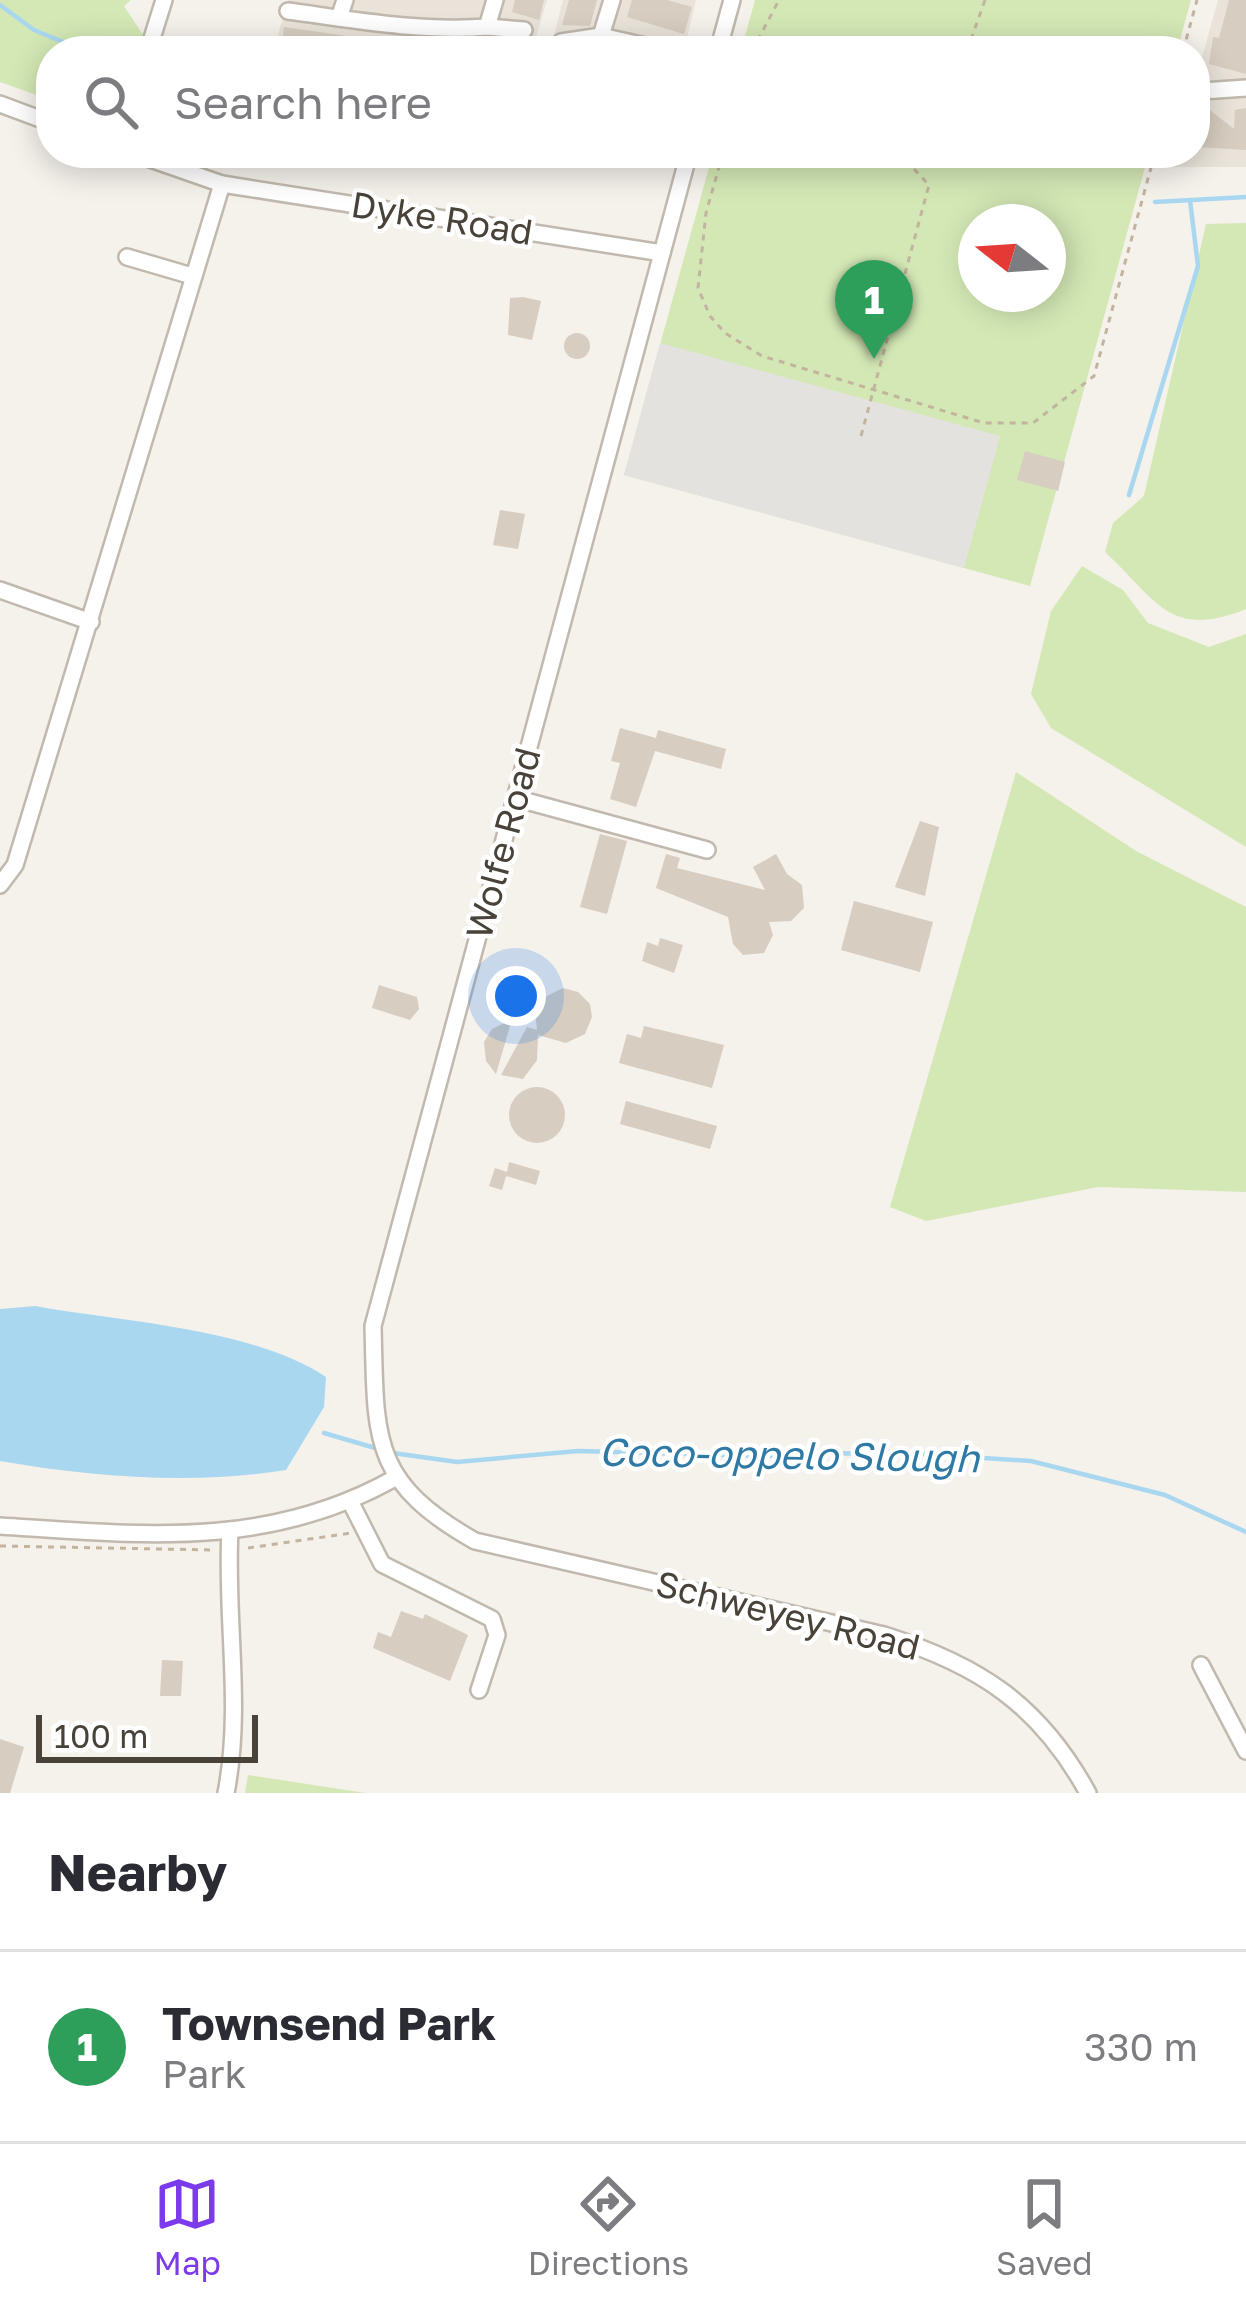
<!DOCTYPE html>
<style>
:root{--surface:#fff;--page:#f2f2f3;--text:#2b2b33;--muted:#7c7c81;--line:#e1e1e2;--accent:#7c3aed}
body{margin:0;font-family:"Golos Text",sans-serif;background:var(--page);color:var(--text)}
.compass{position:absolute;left:958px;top:204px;width:108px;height:108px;border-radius:50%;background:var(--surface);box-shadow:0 6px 30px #0003;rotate:287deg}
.scale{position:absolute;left:36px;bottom:30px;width:222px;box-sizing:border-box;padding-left:12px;border:6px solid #494239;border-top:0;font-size:33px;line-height:42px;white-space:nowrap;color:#494239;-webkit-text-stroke:9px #fff;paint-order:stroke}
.you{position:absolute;left:516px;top:996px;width:42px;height:42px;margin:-30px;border:9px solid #fff;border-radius:50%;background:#1a73e8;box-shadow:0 0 0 18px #1a73e833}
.badge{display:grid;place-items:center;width:78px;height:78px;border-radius:50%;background:var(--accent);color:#fff;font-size:39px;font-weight:700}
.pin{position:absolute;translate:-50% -99px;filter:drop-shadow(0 3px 6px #0008)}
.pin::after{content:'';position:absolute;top:63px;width:42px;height:36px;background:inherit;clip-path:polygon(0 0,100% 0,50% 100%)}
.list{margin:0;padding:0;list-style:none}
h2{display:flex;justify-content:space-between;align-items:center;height:156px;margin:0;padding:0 48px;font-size:51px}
h2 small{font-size:39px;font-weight:400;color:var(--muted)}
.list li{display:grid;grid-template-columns:78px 1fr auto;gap:36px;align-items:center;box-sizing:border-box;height:192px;padding:0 48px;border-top:3px solid var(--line)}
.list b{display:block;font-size:45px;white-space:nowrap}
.list p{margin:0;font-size:39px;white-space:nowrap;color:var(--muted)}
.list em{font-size:39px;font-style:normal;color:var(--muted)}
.icon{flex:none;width:66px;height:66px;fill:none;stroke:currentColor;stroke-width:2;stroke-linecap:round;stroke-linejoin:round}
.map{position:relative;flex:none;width:1246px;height:1793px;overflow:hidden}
.search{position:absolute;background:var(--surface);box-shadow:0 6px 30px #0003;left:36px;right:36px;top:36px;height:132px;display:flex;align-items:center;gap:30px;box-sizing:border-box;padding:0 42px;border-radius:48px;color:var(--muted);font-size:45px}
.sheet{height:348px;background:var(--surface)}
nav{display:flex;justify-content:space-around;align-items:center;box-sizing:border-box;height:168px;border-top:3px solid var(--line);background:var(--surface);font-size:33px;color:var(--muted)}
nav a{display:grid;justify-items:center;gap:6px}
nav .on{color:var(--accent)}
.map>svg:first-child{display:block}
</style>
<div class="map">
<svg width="1246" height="1793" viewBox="0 0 1246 1793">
<rect width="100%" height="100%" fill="#f5f1eb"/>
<g fill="#e9e3d9">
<path d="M288,0H547L532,51H273Z"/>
<path d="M563,0H696L684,51H550Z"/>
<path d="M1218,0H1246V167H1173L1177,153H1195V83Z"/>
</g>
<g fill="#d4e8b5" fill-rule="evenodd">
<path d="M0,0H131L124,6L143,35L137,51H51V100L0,82Z"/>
<path d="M755,0H1191L1177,51H741Z"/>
<path d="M713,153H1149L1030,586L624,475ZM976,222H1048V294H976Z"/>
<path d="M1246,223V609C1169,640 1157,600 1105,552L1113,523L1144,496L1206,224Z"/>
<path d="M1082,566L1123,590L1148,623L1209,647L1246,634V847L1051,728L1031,694L1051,611Z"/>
<path d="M1016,772L1136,851L1246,907V1192L1098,1187L926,1221L890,1207Z"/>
<path d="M248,1775L366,1793H245Z"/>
</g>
<path fill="#e4e2df" d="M660,343L1000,436L964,568L624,475Z"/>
<path fill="#a9d7f0" d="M35,1306C123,1322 252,1328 326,1377L324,1407L286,1470C195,1485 91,1477 0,1461V1309Z"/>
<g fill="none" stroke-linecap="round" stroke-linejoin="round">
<g stroke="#a9d7f0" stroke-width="4.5">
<path d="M0,5L34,30L85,51"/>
<path d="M1155,202L1246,197"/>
<path d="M1129,495L1198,266L1190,200"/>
<path d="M324,1433L382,1450"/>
<path d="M393,1453L457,1462L578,1451L761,1456L893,1452L1031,1461L1165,1495L1246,1532"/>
</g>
</g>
<g fill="#d7cdc0">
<path d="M515,0H544L539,20L512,12Z"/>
<path d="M569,0H597L590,26L562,25Z"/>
<path d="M632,0H667L692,7L684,34L627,17Z"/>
<path d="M1229,0H1246V74L1209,64L1213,37L1219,38Z"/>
<path d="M284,27L402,44L401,51H281Z"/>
<path d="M1202,104L1234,129L1235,110L1246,108V150L1196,147V108Z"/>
<path d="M523,297L541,301L532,340L508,335L510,298Z"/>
<circle cx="577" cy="346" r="13"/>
<path d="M1025,451L1065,462L1058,491L1017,480Z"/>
<path d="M500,510L525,514L518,549L493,545Z"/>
<path d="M620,728L656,738L658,730L726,749L721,769L655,751L636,807L610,799L620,763L611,761Z"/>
<path d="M920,821L939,827L925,896L895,887Z"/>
<path d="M600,834L627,841L607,914L580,907Z"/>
<path d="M666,854L680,858L677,868L765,890L753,867L776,854L787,874L802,885L804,908L791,921L769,922L773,935L764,953L743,955L733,944L728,917L656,888Z"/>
<path d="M854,901L933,922L920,972L841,950Z"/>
<path d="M660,938L683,945L674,973L642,961L647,942L658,946Z"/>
<path d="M504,972L524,977L516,1006L496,1000Z"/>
<path d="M379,985L417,997L419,1009L410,1020L372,1008Z"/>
<path d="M563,988L578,992L590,1004L592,1017L585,1034L566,1043L538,1035L537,1060L523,1079L501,1075L527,1027L537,1030L535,1011L543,998Z"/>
<path d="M512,1019L496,1074L486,1061L484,1042L492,1029Z"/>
<path d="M644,1026L724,1045L712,1088L619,1063L627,1034L641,1038Z"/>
<circle cx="537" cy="1115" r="28"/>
<path d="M626,1101L717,1126L710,1149L620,1124Z"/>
<path d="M509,1162L540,1171L536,1185L506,1176L502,1190L489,1186L495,1168L507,1172Z"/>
<path d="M401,1611L423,1619L425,1614L468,1635L450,1681L373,1648L378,1632L391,1637Z"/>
<path d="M162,1660L183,1661L181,1696H160Z"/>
<path d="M0,1739L24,1747L10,1793H0Z"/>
</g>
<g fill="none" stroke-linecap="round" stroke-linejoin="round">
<g stroke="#c1b9ad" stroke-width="20">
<g id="minor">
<path d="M288,11C354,20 420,32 487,27L495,0"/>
<path d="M339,18L345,0"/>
<path d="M487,27L524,30"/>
<path d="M601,36L668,51"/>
<path d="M561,42L601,36L612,0"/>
<path d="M148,51L164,0"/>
<path d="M718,51L732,0"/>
<path d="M1203,91L1246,88"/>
<path d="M0,104L51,123"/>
<path d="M133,153L222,184L662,253"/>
<path d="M689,153L373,1326C376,1437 369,1481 475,1541L884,1635C979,1665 1039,1704 1088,1793"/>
<path d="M127,257L192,276"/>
<path d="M0,590L91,622"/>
<path d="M515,798L707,850"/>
<path d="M0,885L15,865L222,184"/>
<path d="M351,1503L382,1564L492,1619L497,1635L479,1690"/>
<path d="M0,1526C141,1535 267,1550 395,1478"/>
<path d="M1201,1665L1246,1751"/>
<path d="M226,1793C243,1705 225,1619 230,1530"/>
</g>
</g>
<g stroke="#c2b49f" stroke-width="3" stroke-dasharray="6 6" stroke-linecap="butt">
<path d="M752,51L779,0"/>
<path d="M967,51L985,0"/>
<path d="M1183,51L1197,0"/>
<path d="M723,153L706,213L698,288L710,316L725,333L762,356L984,423H1033L1094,376L1155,153"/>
<path d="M861,436L929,185L899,153"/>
<path d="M0,1546L214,1550"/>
<path d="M248,1548L351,1533"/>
</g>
<use href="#minor" stroke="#fff" stroke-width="15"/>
</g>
<g text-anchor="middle" stroke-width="9" stroke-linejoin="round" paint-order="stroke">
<g font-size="36" fill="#494239" stroke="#fff">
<text transform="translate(442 218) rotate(9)" y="13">Dyke Road</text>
<text transform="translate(503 843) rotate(-75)" y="13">Wolfe Road</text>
<text transform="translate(788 1615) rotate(14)" y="13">Schweyey Road</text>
</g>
<g font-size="39" font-style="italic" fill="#2f79a5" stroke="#fff">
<text transform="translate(789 1455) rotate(1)" y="14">Coco-oppelo Slough</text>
</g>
</g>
</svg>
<svg class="compass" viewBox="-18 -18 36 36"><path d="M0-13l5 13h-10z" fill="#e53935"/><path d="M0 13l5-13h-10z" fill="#7c7c81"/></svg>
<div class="scale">100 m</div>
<div class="you"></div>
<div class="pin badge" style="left:874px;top:359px;background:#2e9e5b">1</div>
<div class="search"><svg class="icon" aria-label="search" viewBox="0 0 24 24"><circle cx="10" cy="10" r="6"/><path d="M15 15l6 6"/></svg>Search here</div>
</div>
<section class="sheet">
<h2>Nearby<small></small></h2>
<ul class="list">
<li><span class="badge" style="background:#2e9e5b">1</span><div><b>Townsend Park</b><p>Park</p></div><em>330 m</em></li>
</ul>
</section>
<nav>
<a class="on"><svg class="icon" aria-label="map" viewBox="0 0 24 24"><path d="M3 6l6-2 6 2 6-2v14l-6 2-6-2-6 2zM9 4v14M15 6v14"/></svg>Map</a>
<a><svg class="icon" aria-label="directions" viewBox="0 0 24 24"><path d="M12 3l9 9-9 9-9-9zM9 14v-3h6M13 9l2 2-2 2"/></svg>Directions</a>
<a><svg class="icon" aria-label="saved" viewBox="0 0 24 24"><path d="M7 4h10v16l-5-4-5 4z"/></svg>Saved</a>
</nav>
